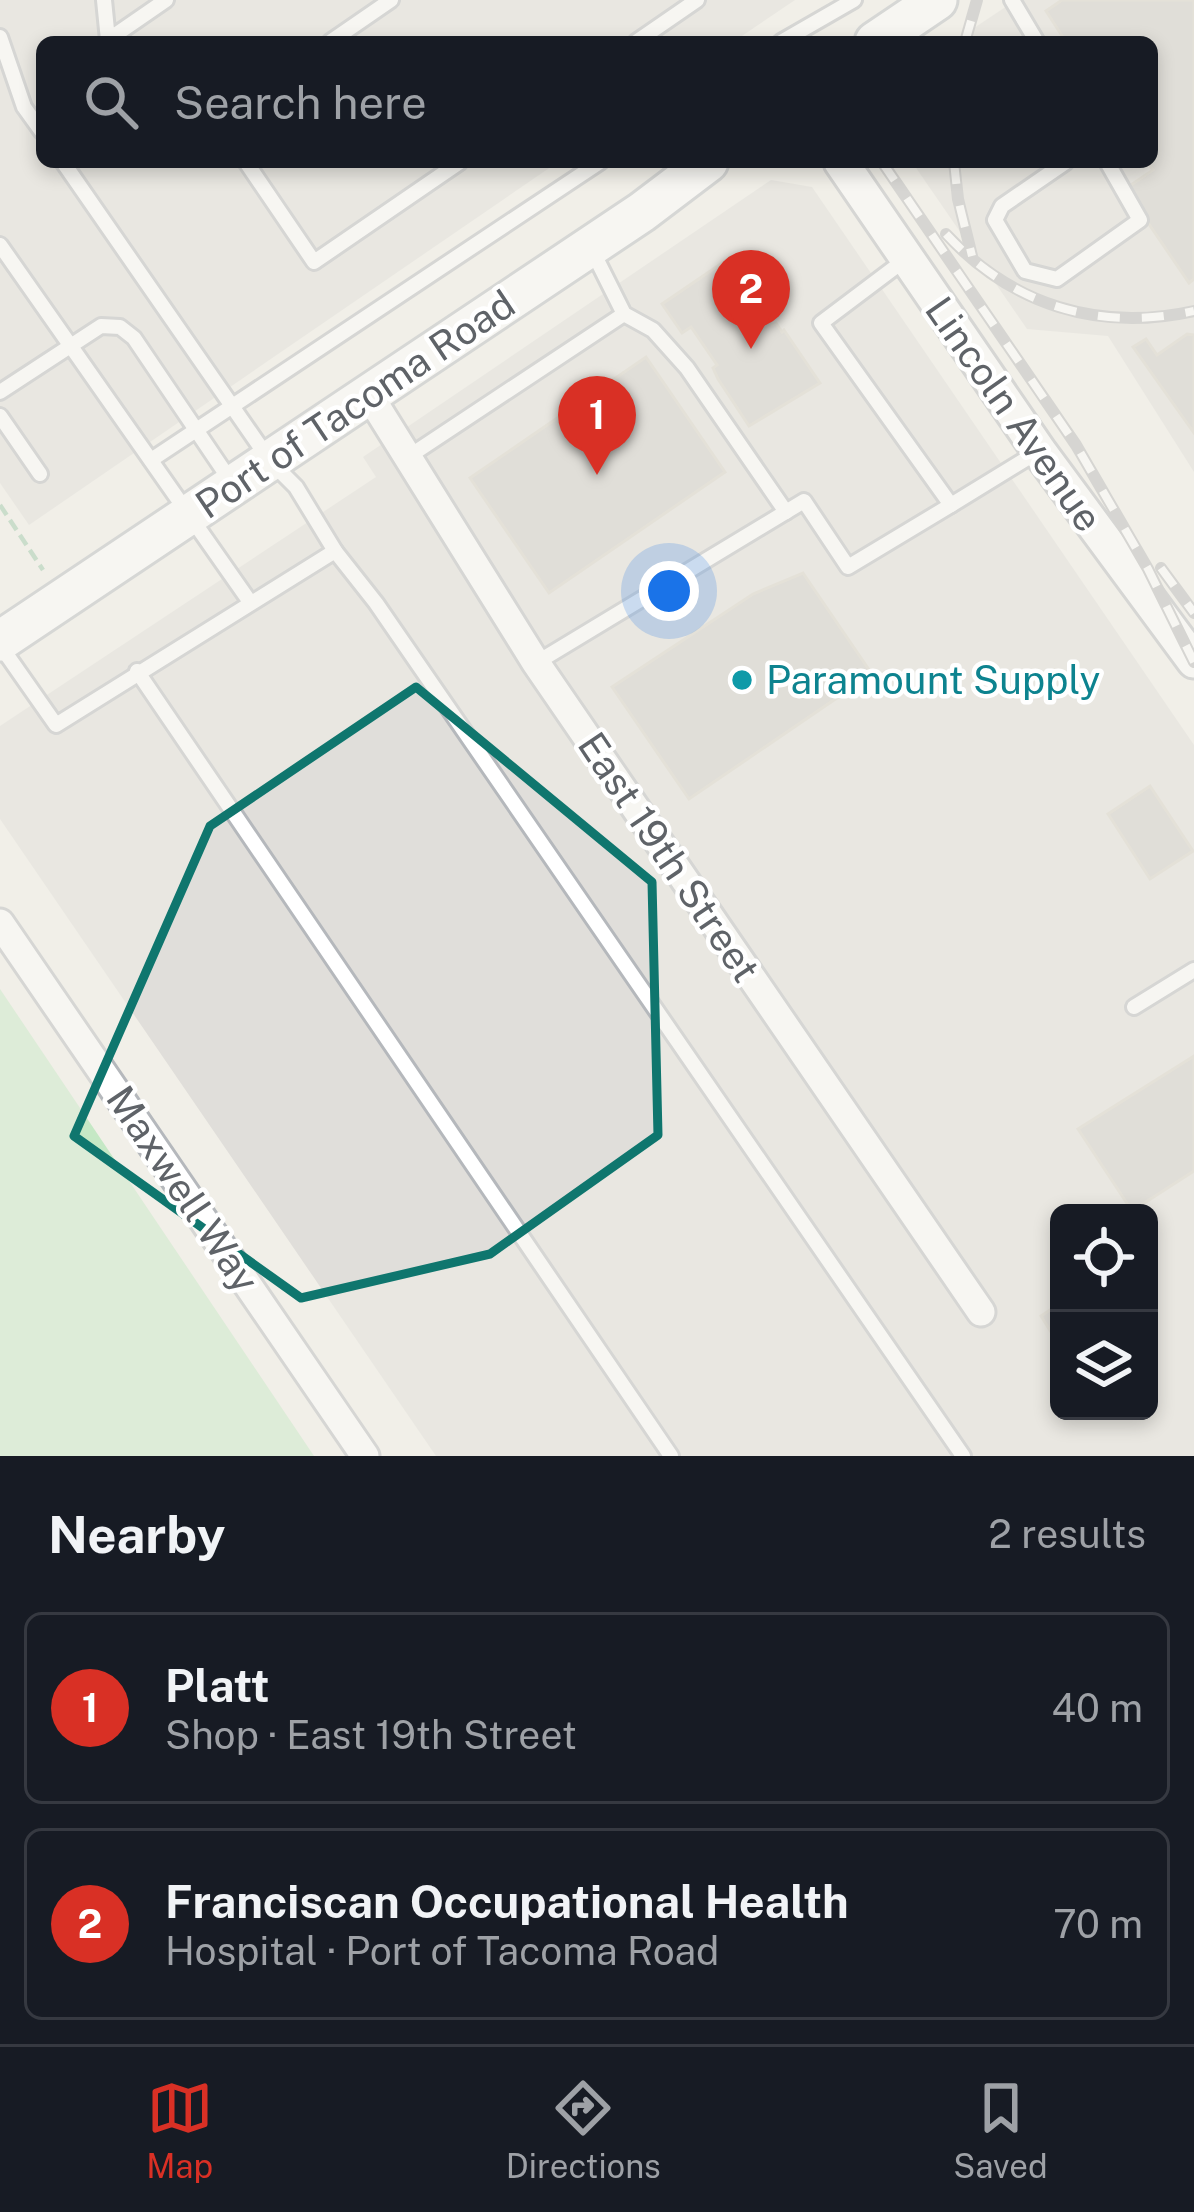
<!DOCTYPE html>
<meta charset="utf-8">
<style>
:root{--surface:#171b24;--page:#242831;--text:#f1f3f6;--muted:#9ea1a6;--line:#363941;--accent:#d93025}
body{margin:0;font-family:"Public Sans",sans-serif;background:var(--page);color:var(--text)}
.controls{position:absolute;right:36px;bottom:36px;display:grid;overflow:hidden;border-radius:18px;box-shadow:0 6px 18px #0003}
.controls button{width:108px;height:108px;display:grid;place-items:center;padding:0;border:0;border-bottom:3px solid var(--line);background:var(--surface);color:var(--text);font:60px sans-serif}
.you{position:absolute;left:669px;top:591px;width:42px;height:42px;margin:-30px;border:9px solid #fff;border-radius:50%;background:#1a73e8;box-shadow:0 0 0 18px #1a73e833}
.badge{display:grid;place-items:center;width:78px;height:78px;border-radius:50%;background:var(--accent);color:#fff;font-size:39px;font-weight:700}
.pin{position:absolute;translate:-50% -99px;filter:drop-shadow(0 3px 6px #0008)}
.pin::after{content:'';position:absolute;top:63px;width:42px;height:36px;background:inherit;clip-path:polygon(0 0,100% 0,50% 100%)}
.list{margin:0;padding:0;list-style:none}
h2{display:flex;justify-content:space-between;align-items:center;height:156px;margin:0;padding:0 48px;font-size:51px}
h2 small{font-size:39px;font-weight:400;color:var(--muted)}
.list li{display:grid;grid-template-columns:78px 1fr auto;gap:36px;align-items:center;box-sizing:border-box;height:192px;margin:0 24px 24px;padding:0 24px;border:3px solid var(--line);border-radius:18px}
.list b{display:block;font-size:45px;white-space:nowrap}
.list p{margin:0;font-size:39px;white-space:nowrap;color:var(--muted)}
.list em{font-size:39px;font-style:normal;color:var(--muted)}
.icon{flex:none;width:66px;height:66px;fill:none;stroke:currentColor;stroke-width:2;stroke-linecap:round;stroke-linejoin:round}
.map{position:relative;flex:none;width:1194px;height:1456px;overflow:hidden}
.search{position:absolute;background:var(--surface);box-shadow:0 6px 18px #0003;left:36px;right:36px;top:36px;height:132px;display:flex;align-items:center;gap:30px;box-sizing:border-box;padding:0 42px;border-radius:18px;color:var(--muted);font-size:45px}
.sheet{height:588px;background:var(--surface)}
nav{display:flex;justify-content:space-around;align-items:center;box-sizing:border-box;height:168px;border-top:3px solid var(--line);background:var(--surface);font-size:33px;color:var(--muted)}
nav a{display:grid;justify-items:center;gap:6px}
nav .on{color:var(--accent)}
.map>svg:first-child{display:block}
</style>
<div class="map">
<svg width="1194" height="1456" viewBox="0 0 1194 1456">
<rect width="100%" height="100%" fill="#f1efe8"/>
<g fill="#e0deda" fill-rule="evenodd">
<path d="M0,0H795L733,42H42V162H558L29,525L0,483Z"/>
<path d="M1016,0H1194V472L1108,336L1027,329L912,162H1152V42H953Z"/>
<path d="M771,180L812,187L1194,745V1456H436L0,819V726L376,477L363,457ZM1059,1213H1149V1411H1059Z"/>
</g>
<path fill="#c5e8c5" d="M0,989L314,1456H0Z"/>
<g fill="#cccac5" stroke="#d6d1c6" stroke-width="3">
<path d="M1062,0H1194V279L1189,283L1125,189L1153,170L1147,162H1152V42H1066L1046,11Z"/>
<path d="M731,257L772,325L776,323L782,332L784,330L820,383L749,426L718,379L713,368L717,365L691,327L682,333L662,304Z"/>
<path d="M1187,334L1194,335V433L1133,347L1146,339L1157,355Z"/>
<path d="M646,357L725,472L549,593L470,478Z"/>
<path d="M803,573L872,674L689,799L612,687L753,594Z"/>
<path d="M1150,786L1193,851L1150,879L1108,814Z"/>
<path d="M1194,1056V1171L1132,1211L1078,1129Z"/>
<path d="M1059,1304V1345L1041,1316Z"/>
</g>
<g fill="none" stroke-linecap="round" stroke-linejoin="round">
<g stroke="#b5b8bc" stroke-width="20">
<g id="service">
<path d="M104,0L108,40L166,0"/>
<path d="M1012,0L1037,42"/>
<path d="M0,37L24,107L42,132"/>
<path d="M330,42L391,0"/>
<path d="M636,42L697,0"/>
<path d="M781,42L854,0"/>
<path d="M246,162L314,262L460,162"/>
<path d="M1066,162L1002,206L995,220L1025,271L1057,279L1140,220L1107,162"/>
<path d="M0,245L250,602"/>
<path d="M592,250L624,314L653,330L687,368L786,512"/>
<path d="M0,392L101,326L120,327L134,338L230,480"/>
<path d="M0,416L40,474"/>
<path d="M408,457L624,314"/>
<path d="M151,460L600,162"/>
<path d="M951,505L1039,451"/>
<path d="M335,551L376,603L963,1456"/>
<path d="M0,645L56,725L335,551L296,487L270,461L63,162"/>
<path d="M536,663L804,501L848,567L951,505L821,323L906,259"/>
<path d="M137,671L671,1456"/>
<path d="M1134,1007L1194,970"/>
</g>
</g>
<g stroke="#b5b8bc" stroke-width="33">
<g id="minor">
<path d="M369,395L536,663L981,1312"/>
<path d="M0,923L365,1456"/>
</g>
</g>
<g stroke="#b5b8bc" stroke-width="39">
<path id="tertiary" d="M841,162L1039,451L1194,661"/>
</g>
<g stroke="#b6babf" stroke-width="45">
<g id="secondary">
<path d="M875,42L937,0"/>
<path d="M0,641L642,212L708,162"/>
</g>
</g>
<path stroke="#9cc7a9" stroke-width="4.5" stroke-dasharray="12 6" stroke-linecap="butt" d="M0,505L43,570"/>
<use href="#service" stroke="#fff" stroke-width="14"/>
<use href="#minor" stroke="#fff" stroke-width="27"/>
<use href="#tertiary" stroke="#fff" stroke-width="33"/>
<use href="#secondary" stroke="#fff" stroke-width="39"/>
<g stroke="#b6b7b8" stroke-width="12">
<g id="rail">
<path d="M965,42L977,0"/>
<path d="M882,162L1076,445L1148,569L1194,662"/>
<path d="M954,162L958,199L972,256"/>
<path d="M946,234C1012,305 1098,332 1194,311"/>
<path d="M1161,568L1194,613"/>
</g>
</g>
<use href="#rail" stroke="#fff" stroke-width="8" stroke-dasharray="22" stroke-linecap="butt"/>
</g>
<path d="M0 0H1194V1456H0ZM416,687L652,882L658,1135L490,1254L301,1298L74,1136L210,826Z" fill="#f1efe8" fill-opacity=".55" fill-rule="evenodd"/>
<path fill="none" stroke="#0f766e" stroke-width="9" stroke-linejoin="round" d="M416,687L652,882L658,1135L490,1254L301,1298L74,1136L210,826Z"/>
<circle fill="#0f9aa8" stroke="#fff" stroke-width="4.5" cx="742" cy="680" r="12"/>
<g text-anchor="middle" stroke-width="9" stroke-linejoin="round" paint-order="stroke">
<g font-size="39" fill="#5f6368" stroke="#fff">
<text transform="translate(355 404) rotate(-34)" y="14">Port of Tacoma Road</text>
<text transform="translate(1014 414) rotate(55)" y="14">Lincoln Avenue</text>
<text transform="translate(669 857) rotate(56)" y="14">East 19th Street</text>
<text transform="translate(183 1189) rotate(56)" y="14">Maxwell Way</text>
</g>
<g font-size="39" fill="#0d838f" stroke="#fff" text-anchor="start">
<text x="766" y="694">Paramount Supply</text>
</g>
</g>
</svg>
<div class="controls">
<button><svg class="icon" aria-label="locate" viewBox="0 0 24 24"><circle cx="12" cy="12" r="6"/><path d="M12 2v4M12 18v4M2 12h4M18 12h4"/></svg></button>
<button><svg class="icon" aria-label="layers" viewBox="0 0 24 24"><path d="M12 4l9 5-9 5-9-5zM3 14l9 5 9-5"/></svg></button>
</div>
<div class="you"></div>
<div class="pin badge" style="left:597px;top:475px">1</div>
<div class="pin badge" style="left:751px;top:349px">2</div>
<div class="search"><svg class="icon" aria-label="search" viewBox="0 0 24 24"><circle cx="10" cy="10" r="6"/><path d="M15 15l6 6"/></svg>Search here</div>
</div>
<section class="sheet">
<h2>Nearby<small>2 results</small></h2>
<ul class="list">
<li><span class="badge">1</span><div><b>Platt</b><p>Shop · East 19th Street</p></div><em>40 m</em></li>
<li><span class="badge">2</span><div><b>Franciscan Occupational Health</b><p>Hospital · Port of Tacoma Road</p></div><em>70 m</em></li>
</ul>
</section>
<nav>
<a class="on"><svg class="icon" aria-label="map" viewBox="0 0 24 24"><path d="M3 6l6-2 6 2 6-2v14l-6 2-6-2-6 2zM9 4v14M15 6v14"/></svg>Map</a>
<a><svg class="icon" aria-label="directions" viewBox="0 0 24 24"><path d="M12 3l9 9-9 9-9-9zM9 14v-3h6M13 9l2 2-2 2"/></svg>Directions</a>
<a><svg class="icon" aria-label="saved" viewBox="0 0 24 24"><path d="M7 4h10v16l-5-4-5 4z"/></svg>Saved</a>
</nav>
